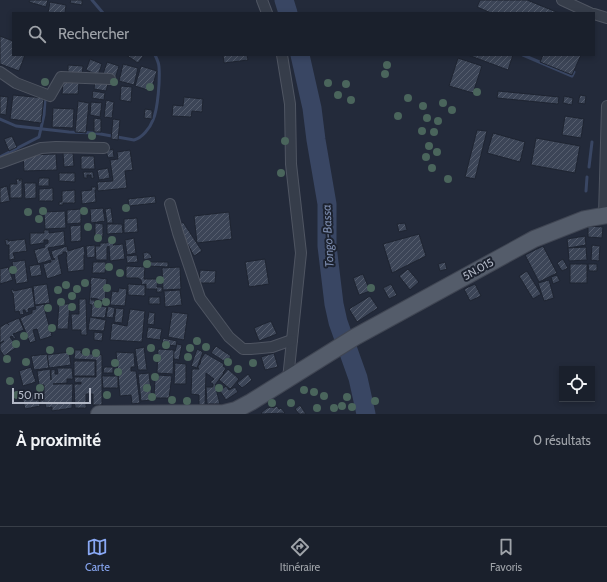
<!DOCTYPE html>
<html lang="fr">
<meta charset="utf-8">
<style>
:root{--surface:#1a202c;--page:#232834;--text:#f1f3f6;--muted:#9fa3a9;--line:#383e48;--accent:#89a8f4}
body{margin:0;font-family:Cabin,sans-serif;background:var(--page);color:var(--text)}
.controls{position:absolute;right:12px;bottom:12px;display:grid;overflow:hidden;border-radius:0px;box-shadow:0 2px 6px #0003}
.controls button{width:36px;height:36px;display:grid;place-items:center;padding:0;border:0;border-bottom:1px solid var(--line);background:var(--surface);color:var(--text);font:20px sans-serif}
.scale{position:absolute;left:12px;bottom:10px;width:79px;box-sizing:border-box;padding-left:4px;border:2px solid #b2b8c6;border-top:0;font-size:11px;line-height:14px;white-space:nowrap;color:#b2b8c6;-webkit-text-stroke:3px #1c222f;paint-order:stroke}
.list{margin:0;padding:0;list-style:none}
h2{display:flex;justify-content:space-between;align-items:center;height:52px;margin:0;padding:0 16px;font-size:17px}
h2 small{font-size:13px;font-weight:400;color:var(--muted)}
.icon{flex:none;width:22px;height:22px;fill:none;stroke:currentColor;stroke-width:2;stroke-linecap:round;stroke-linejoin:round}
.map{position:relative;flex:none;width:607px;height:414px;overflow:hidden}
.search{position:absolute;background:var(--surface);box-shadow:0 2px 6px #0003;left:12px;right:12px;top:12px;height:44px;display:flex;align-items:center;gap:10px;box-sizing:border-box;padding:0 14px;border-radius:0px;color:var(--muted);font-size:15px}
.sheet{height:112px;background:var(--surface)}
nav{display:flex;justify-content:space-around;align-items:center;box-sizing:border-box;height:56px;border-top:1px solid var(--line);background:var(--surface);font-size:11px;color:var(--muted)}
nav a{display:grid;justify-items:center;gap:2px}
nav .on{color:var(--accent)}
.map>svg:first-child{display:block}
</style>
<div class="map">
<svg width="607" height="414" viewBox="0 0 607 414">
<defs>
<pattern id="building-hatch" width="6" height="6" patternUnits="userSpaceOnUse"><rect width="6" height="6" fill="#3c4557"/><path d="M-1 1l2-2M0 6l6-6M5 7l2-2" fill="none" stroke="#565e6e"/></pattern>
</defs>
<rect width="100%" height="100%" fill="#232a3a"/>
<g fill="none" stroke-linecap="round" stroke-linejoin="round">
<g stroke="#394663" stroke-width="3">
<path d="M92,0L103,13"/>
<path d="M523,55L572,76L574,72"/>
<path d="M0,119L16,126L69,132L95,133L134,140C142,138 150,128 153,120C158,109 160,79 159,67C159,63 157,59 155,55"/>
<path d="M0,157L39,137L44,115L45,100L47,99"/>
<path d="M589,167L592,142"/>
<path d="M586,191L587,177"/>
</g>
<g stroke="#394663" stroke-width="19">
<path d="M284,0L288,13"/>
<path d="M300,55L312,108L316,140L327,204V246L334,304L338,322L358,378L366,414"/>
</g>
</g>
<g fill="url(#building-hatch)" stroke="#1e2431">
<path d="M30,0H48L46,7L29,2Z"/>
<path d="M71,0H82V5L70,3Z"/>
<path d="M480,0H527L559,13H491L477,7Z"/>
<path d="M50,2L66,5L65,13H48Z"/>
<path d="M0,36L13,41V55H25L19,71L0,64Z"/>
<path d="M126,55H144L138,63Z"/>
<path d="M223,55H247L248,60L224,63Z"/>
<path d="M468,55H513L508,70Z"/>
<path d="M543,55H581L572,75L540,62Z"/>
<path d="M458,58L482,66L473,93L449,86Z"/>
<path d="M90,59L102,64L98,75L86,70Z"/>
<path d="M107,62L119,66L115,79L103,74Z"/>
<path d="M123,64L138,68L134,85L119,81Z"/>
<path d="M68,65L83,66L82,77L68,76Z"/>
<path d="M141,66L157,71L151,91L135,86Z"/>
<path d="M95,81L108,84L106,91L94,89Z"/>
<path d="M65,82L79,83L78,94H62L63,83Z"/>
<path d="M121,86L132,87L131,102L120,100Z"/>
<path d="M93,91L105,93L104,100L92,98Z"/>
<path d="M498,91L559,97L558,104L497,98Z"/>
<path d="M13,95L44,98L41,123L10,119Z"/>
<path d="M580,95L586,96L585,104L578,103Z"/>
<path d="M0,96L8,97L6,115L0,114Z"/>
<path d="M564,96L573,98L572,105L563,103Z"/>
<path d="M184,97L203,99L202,112L192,111L191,117L172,116L173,105L183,106Z"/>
<path d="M106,100L114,102L112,118L104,117Z"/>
<path d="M78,101L89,103L86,133L75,132Z"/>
<path d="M91,102L102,103L100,117L90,115Z"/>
<path d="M53,108L74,109L73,128L52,127Z"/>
<path d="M145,109L152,110V119L144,118Z"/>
<path d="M565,116L584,119L581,138L562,135Z"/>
<path d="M94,118L101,119V132H94Z"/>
<path d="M113,119L120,120L118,140L111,139Z"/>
<path d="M477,130L487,131L475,179L465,177Z"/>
<path d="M493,133L525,142L520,162L487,153Z"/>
<path d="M12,136L17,147L9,151L4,139Z"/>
<path d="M536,138L580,146L575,173L531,165Z"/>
<path d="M113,149L114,157L108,158L106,151Z"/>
<path d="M130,150L133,170L125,171L127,188L98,191L97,182L113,181L110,160L118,159L117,152Z"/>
<path d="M63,153H73L74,166L64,167Z"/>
<path d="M56,154L57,170L24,171L23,155Z"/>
<path d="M81,156H94L95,169H81Z"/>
<path d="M108,168L110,178L99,180L97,170Z"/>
<path d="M83,172H93L94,178H91V175H87V178H84Z"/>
<path d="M59,173H75V182L59,181Z"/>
<path d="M39,178H49V186H38Z"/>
<path d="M16,179H19L20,181V179H22V198H10V184H17Z"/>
<path d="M24,183H36V198L25,199Z"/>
<path d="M7,186L10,201L0,203V188Z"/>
<path d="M91,187H96V190H95L96,202L82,204L81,191L92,190Z"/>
<path d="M53,188V201H39V189Z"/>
<path d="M75,190V203H63V205H59V202H62V191Z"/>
<path d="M155,196L156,203L129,206L128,199Z"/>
<path d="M103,208L105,221L91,223L90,209Z"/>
<path d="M111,208L113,223H107L105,209Z"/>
<path d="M81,209V223L67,224V210Z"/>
<path d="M65,211L66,228L45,229L44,212Z"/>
<path d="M229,212L232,239L197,243L194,216Z"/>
<path d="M137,218L138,232L124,233V219Z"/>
<path d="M183,222L202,251L194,256L178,226Z"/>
<path d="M95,223L103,224V237L95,236Z"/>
<path d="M405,223L407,230L399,232L397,224Z"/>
<path d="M107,224H122L123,233L107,234Z"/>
<path d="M81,225V241L71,242L70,226Z"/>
<path d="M588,226L603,227L602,238L588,237Z"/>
<path d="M44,230H49V233L64,231L65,245L48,248L52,260L55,259L53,258L51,251L67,246L68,251L84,246L85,255H84V270L68,272L66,257H67L66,252H63V254L58,256L62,274L47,279L43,264L51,262V260L38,264L34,250L45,247L44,245L48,243V240H44V243L30,245V233H44Z"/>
<path d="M419,234L426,256L392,273L383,244Z"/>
<path d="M585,236L586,245L568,248L567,239Z"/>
<path d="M134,238L136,253L127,255L125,240Z"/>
<path d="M8,239V241L25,239L27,251L13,253L15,259L9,260V245H6L5,240Z"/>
<path d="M113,240L115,244L113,245L123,244L125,259L110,261L109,246L107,247V260H96L95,246H100V243H106Z"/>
<path d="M95,245V257L87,258L86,246Z"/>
<path d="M592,245L600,246L599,261L591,260Z"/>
<path d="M543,246L557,273L539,282L525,255Z"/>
<path d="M586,247L587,260L569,261L568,248Z"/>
<path d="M147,252L151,255L152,258L144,260L143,253Z"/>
<path d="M137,255L138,262L127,263L126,256Z"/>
<path d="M265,259L269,284L249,287L245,262Z"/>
<path d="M563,259L568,268L562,271L557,263Z"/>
<path d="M25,260L28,282L16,284L12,262Z"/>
<path d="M93,262H106L105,273H92Z"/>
<path d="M148,262H168V267L148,266Z"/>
<path d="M445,262L447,269L440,271L438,264Z"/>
<path d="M40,264L42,275L31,277L29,266Z"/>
<rect x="570" y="264" width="17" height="19"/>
<path d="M588,264H597V271H589Z"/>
<path d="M126,266L145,267L144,279H158L157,287H162V292H156L157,289H146V284L142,285L141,280L138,278H126Z"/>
<path d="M8,267L13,280L0,284V269Z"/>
<path d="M180,267L181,289L163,290L162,268Z"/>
<path d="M408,269L419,282L410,290L399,276Z"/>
<path d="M200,270L216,271L215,283H199Z"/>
<path d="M527,271L541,294L533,299L519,276Z"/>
<path d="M363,274L370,291L359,295L353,278Z"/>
<path d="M557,275L560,281L553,284L551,277Z"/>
<path d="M91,277L107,279L105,301L98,300V299L91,298V300H95L94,305L107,307L105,318L91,317L92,305L89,304L91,284H90Z"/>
<path d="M549,280L554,298L544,301L538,283Z"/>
<path d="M47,284L50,303L35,305L33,286Z"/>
<path d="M128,284L145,285V296L128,295Z"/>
<path d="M391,284L397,295L389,299L383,288Z"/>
<path d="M475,284L481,296L470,301L464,289Z"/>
<path d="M32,287L35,307L28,309L29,312L26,313L25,310H23L24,314L20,315L19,311L15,312L13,293H12L11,290L13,289L14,291Z"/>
<path d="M119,288L127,289L125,306L110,305L112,291L118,292Z"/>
<path d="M180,290L182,305L165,307L164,291Z"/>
<path d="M370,296L378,308L357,322L349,309Z"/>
<rect x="149" y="297" width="11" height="7"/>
<path d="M79,299H86L87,335H81V330H72L71,314H79Z"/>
<path d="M45,304L44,307L52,336L40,340L37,329L33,330L36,341L30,343L20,318L32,313V310L36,309L35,306Z"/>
<path d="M59,304H70L68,329H57Z"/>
<path d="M108,306L115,308L113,318L106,317Z"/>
<path d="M116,308L124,309L122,323L114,322Z"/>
<path d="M130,309L145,311L142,342L110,340L112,323L127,326Z"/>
<path d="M149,312L155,313L154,325L147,324Z"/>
<path d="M172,312L188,314L184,340L168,337Z"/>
<path d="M90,317L106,320L104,331L88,330Z"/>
<path d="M19,318L24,330L13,334L16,338L14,339L12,336L10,337L17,347L4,356L0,350V344L4,341L0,343V327L7,323L9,325L7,323Z"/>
<path d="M271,321L277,334L259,341L254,328Z"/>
<path d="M148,327L162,329L160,340L146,338Z"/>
<path d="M94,332L103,333L102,341L94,340Z"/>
<path d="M163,338L177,341L176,346L162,344Z"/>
<path d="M177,344L182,345L179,360L171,358L173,351H175Z"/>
<path d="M216,346L231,356L227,363L211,353Z"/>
<path d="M144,347L147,370H138L135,349Z"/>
<path d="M158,349L174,350L173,374L157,373Z"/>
<path d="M197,349L203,352L197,368L191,366Z"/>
<path d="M75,350H81V353L102,355V405H93V394H86V408H75L74,384H81V382L75,383L74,377H96V360L74,359Z"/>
<path d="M69,352L71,365L49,368L47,355Z"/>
<path d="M116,352L134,353L135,367H131V371H136L140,403L132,404L131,395L120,396Z"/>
<path d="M205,353L224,364L223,366L226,368L223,373H224L215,385L220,404H207L206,387H213V384L210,382L214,379L206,373L205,405H199V395L191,394L192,369H199L198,368V366L200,364L201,359Z"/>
<path d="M274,353L278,367L265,370L261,357Z"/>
<path d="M47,354L49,368L34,370L31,356Z"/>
<rect x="74" y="361" width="21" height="15"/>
<path d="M175,363L186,364V384H174Z"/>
<path d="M31,367L36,382L23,386L19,371Z"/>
<path d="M104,367H113V373H103Z"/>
<path d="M57,368H72L73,379H67V383L53,384H73L72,408L52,411V407L46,408L45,403H40V395H44V385H39L37,371L50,369L51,380V370L55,369V374H58Z"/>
<path d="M228,369L239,379L230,389L219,380Z"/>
<path d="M149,373L152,400L141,401L138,374Z"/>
<path d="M248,374L252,380L242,388L237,383Z"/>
<path d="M159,375L172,376L169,398H154L155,379H158Z"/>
<path d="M102,376H118V388H103Z"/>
<path d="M226,386L229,390L235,387L238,392L226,400L220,391Z"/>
<path d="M38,393L40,406L25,409L22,396Z"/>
<path d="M300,405L306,414H299L295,409Z"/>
<path d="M277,406L279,409L281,408L285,413L262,414L261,413L267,408L272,407L273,408Z"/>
</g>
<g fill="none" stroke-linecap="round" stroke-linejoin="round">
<g stroke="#4f5562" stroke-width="12">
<g id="minor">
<path d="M262,0L267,13"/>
<path d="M562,0L590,13"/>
<path d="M594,14L607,18"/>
<path d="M282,55L290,104L291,164L301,253L288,379"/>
<path d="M0,72L16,83L50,96L61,77L110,79"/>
<path d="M0,163L41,148L56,147L104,148"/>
<path d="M170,204L178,233L200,298L229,337L243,349H251L272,347L292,340"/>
<path d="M604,215L607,106"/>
</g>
</g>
<g stroke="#404653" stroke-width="18">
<path id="primary" d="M99,414L224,413L236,410L251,402L355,337L534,239L585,219L607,215"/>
</g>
<use href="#minor" stroke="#363d4a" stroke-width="10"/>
<use href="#primary" stroke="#545c6a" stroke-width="16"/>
</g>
<g fill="#4a655c">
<circle cx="387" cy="65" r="4"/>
<circle cx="385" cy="74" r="4"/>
<circle cx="45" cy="82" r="4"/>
<circle cx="114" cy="82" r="4"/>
<circle cx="328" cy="83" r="4"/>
<circle cx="346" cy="84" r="4"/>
<circle cx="150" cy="87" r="4"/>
<circle cx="477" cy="92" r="4"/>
<circle cx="338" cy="95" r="4"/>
<circle cx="408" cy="98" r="4"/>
<circle cx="351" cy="100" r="4"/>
<circle cx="443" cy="103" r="4"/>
<circle cx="423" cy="106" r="4"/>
<circle cx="452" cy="110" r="4"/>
<circle cx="398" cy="116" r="4"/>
<circle cx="427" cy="118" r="4"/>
<circle cx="438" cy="121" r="4"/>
<circle cx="422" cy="131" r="4"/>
<circle cx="434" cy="132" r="4"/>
<circle cx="92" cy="136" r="4"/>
<circle cx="285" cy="141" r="4"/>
<circle cx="429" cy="146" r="4"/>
<circle cx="437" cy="152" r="4"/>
<circle cx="426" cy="157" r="4"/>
<circle cx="432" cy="168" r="4"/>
<circle cx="281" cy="173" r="4"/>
<circle cx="448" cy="179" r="4"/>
<circle cx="126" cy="208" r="4"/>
<circle cx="43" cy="211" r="4"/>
<circle cx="84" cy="211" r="4"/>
<circle cx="28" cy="212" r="4"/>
<circle cx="39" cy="219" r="4"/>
<circle cx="88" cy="227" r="4"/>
<circle cx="98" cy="238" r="4"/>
<circle cx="112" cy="240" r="4"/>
<circle cx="147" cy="264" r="4"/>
<circle cx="109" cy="267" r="4"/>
<circle cx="13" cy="270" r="4"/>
<circle cx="120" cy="273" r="4"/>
<circle cx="160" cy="280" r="4"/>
<circle cx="85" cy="283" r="4"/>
<circle cx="66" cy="285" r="4"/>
<circle cx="107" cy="288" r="4"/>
<circle cx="371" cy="288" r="4"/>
<circle cx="77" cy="289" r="4"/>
<circle cx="58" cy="290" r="4"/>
<circle cx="72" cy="296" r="4"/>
<circle cx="61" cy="302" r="4"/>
<circle cx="106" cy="302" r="4"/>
<circle cx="98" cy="304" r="4"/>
<circle cx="72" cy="307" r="4"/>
<circle cx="48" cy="308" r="4"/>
<circle cx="52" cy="328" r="4"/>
<circle cx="24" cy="336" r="4"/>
<circle cx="197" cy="341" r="4"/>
<circle cx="16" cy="344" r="4"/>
<circle cx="166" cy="345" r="4"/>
<circle cx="206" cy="347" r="4"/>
<circle cx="151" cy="348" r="4"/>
<circle cx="190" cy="348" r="4"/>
<circle cx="50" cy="350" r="4"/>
<circle cx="70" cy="351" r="4"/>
<circle cx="86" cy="352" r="4"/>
<circle cx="96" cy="353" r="4"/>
<circle cx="188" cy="357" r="4"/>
<circle cx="157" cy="358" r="4"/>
<circle cx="7" cy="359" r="4"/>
<circle cx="26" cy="362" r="4"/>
<circle cx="228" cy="362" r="4"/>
<circle cx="115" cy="363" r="4"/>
<circle cx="253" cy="363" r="4"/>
<circle cx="238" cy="369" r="4"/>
<circle cx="118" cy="372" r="4"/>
<circle cx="155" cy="377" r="4"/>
<circle cx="10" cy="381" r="4"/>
<circle cx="40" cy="388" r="4"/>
<circle cx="147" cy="388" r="4"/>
<circle cx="219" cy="388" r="4"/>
<circle cx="304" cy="390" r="4"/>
<circle cx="314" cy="392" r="4"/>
<circle cx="17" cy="395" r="4"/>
<circle cx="107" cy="395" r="4"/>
<circle cx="324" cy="396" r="4"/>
<circle cx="152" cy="397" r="4"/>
<circle cx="347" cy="397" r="4"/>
<circle cx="172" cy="400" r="4"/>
<circle cx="187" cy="401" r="4"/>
<circle cx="375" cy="401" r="4"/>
<circle cx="272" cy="403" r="4"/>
<circle cx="291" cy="403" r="4"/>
<circle cx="342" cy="406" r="4"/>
<circle cx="352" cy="407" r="4"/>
<circle cx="317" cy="408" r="4"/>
<circle cx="334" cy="408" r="4"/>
</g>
<g text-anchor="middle" stroke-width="4" stroke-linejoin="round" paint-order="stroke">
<g font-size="11" fill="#b2b8c6" stroke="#1c222f">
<text transform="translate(478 269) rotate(-29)" y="4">5N.015</text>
</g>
<g font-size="12" font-style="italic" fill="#7b8bad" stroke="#1c222f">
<text transform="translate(328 236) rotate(-93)" y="4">Tongo-Bassa</text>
</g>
</g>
</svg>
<div class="controls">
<button><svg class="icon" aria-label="locate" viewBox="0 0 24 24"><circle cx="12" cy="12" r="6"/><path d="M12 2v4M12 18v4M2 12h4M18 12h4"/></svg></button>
</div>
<div class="scale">50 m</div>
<div class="search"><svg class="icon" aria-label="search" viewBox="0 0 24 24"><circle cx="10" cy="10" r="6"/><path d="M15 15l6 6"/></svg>Rechercher</div>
</div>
<section class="sheet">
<h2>À proximité<small>0 résultats</small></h2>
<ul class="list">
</ul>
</section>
<nav>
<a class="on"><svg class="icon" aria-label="map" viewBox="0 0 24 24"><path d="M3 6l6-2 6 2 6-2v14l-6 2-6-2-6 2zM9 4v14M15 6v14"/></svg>Carte</a>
<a><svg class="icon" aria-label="directions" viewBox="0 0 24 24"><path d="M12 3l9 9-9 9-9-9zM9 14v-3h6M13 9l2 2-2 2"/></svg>Itinéraire</a>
<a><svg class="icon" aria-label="saved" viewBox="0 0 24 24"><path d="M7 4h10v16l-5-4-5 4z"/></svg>Favoris</a>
</nav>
